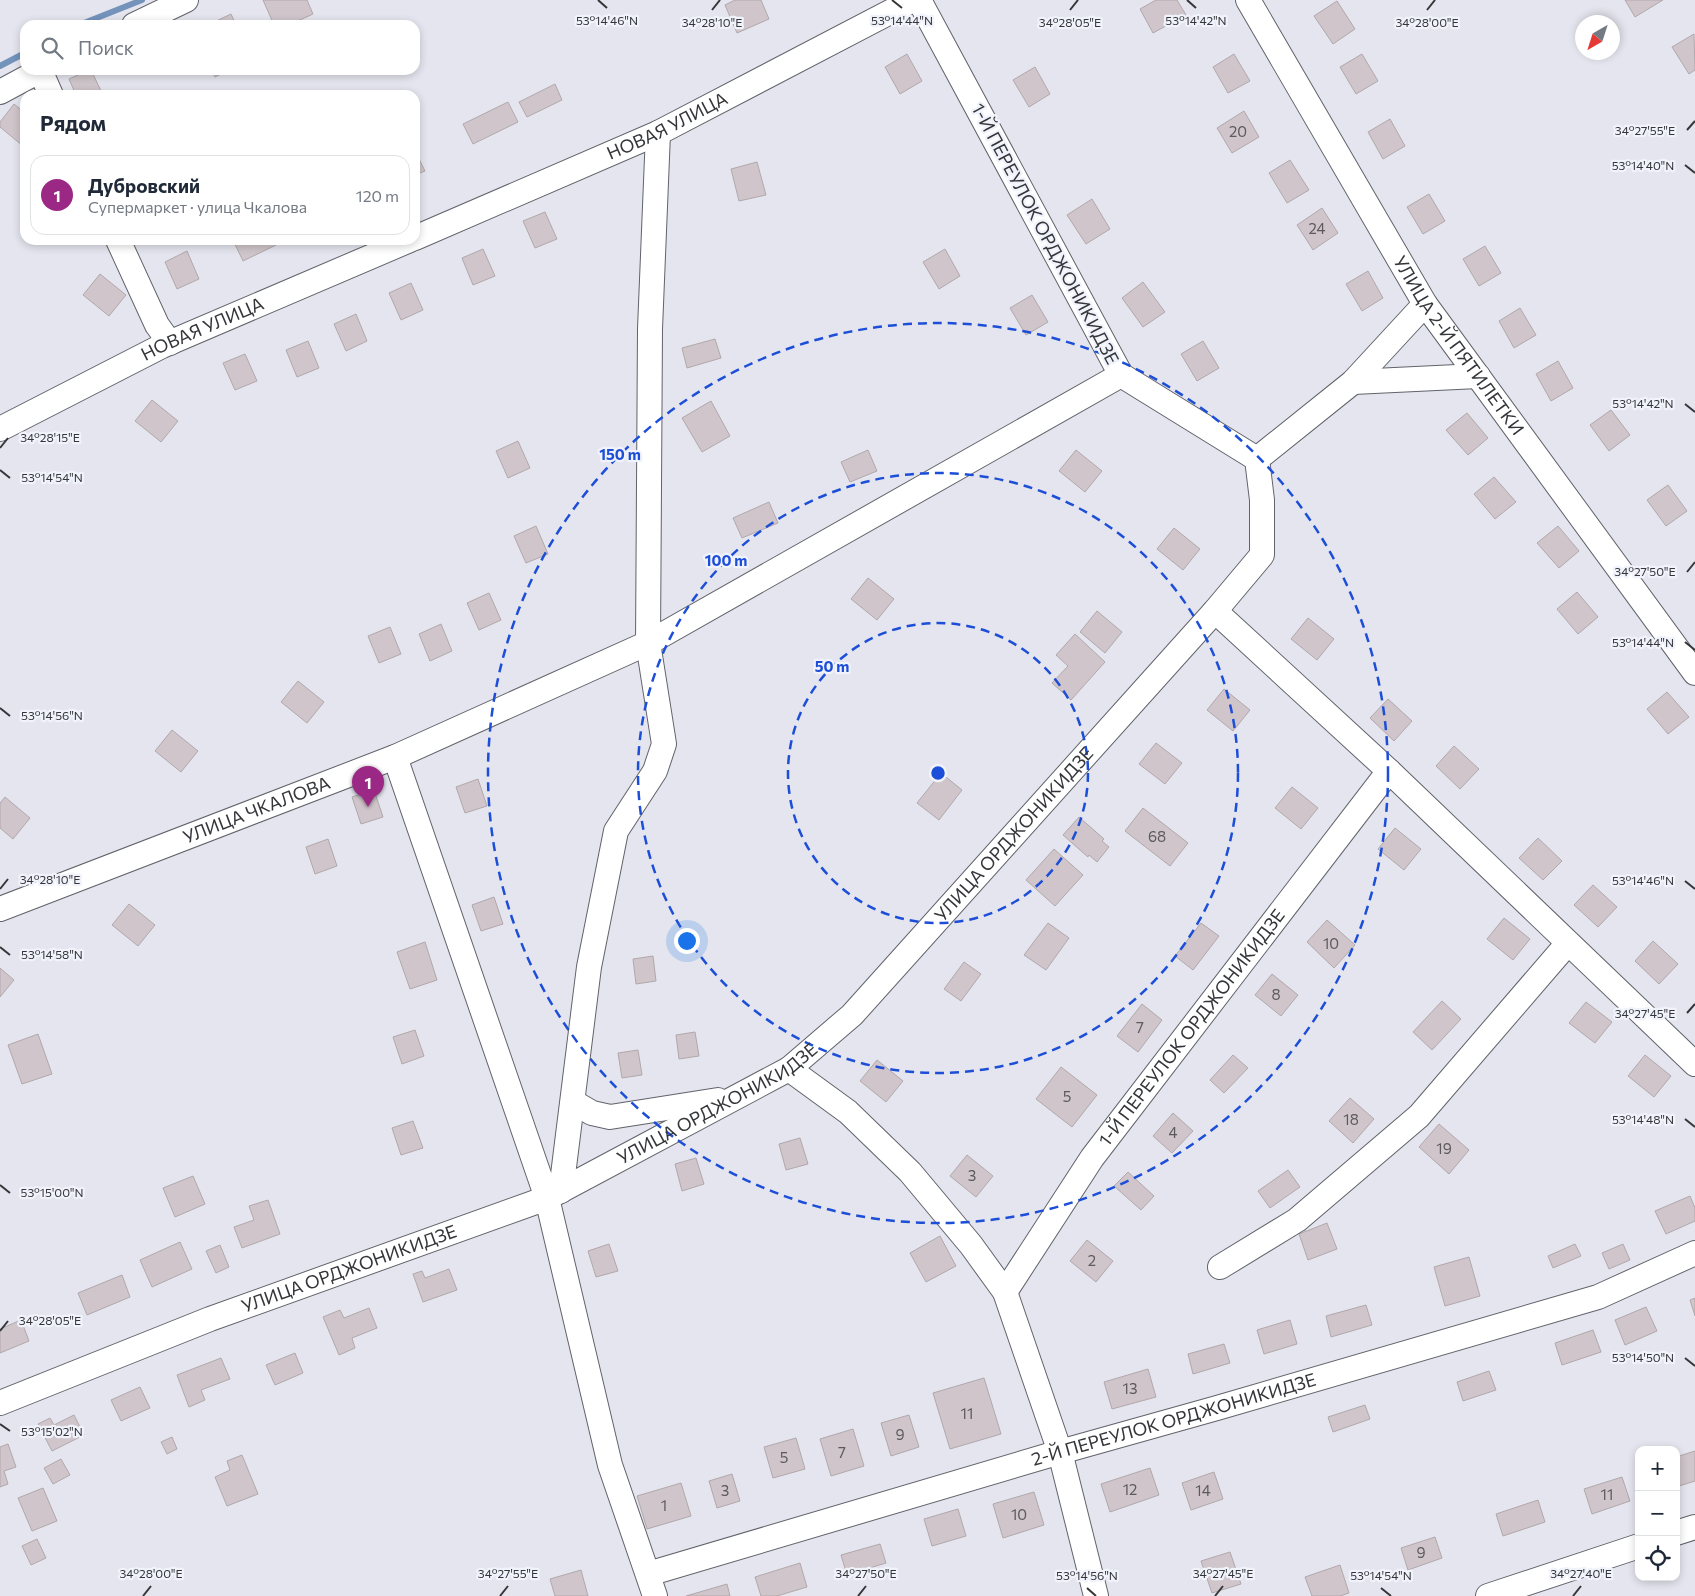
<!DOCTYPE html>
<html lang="ru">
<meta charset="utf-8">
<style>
:root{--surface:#fff;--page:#f6f6f7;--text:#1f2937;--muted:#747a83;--line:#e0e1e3;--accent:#9b2884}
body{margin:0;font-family:Commissioner,sans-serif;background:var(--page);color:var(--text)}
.controls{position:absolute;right:15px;bottom:15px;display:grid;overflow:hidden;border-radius:10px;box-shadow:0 2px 8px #0003}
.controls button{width:45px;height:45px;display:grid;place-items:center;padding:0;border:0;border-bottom:1px solid var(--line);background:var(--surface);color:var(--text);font:25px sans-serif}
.compass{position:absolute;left:1575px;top:15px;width:45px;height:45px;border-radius:50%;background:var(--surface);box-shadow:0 2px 8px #0003;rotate:219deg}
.you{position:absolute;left:686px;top:940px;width:18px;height:18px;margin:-12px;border:4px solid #fff;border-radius:50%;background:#1a73e8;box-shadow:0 0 0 8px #1a73e833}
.badge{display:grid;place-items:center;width:32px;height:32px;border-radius:50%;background:var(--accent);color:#fff;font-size:16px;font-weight:700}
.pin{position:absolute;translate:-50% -41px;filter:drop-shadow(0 1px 2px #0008)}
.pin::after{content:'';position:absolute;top:26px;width:18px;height:15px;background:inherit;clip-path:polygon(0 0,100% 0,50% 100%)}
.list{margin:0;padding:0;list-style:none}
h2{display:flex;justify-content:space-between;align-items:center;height:65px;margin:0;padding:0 20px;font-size:21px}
h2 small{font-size:16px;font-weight:400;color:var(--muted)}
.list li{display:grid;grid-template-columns:32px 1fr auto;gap:15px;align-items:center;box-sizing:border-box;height:80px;margin:0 10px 10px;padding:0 10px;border:1px solid var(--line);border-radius:15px}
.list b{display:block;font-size:19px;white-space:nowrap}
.list p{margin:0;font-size:16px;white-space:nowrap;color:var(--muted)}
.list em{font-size:16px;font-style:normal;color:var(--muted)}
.icon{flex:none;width:28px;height:28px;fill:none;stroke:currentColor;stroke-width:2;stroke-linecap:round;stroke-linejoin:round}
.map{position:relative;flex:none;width:1695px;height:1596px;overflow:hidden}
.search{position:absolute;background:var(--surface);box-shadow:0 2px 8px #0003;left:20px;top:20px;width:400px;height:55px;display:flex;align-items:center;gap:12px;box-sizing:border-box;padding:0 18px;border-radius:15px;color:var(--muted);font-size:19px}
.panel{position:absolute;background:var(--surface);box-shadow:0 2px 8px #0003;left:20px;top:90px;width:400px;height:155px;border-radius:15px}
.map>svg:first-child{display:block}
</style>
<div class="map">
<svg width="1695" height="1596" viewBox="0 0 1695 1596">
<rect width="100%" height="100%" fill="#e4e5ee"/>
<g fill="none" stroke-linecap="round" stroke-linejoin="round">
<g stroke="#7393bb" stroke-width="6">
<path d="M79,25L142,0"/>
<path d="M0,66L25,53"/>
</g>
</g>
<g fill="#cfc5ca" stroke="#b1a8ac">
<path d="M263,0H307L313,14L289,25H274Z"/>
<path d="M735,0H761L769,19L737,33L725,5Z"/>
<path d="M1156,0H1177L1186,15L1153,33L1140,9Z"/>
<path d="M1625,0H1663L1635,17Z"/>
<path d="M1337,1L1355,29L1333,44L1314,16Z"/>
<path d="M231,14L236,25H208Z"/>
<path d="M1694,34L1695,70L1689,74L1672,47Z"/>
<path d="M907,54L922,81L900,94L885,67Z"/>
<path d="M1234,54L1250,81L1228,93L1213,67Z"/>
<path d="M1362,54L1378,81L1356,94L1340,67Z"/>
<path d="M1035,67L1050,94L1029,107L1013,80Z"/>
<path d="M89,70H91L103,95H76L69,79Z"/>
<path d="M211,70H229L215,77Z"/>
<path d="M555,84L562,100L527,117L519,102Z"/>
<path d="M508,102L518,122L473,144L463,124Z"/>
<path d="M14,104L25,113V144L23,146L0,127V122Z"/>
<path d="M1244,111L1259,137L1232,153L1217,128Z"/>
<path d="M1390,119L1405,146L1383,159L1368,132Z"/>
<path d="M415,151L425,171L415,175Z"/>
<path d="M1290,160L1309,190L1287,203L1269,173Z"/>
<path d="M757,162L766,195L739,201L731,169Z"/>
<path d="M1429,194L1445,221L1423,234L1407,207Z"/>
<path d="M1092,199L1110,229L1086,244L1067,215Z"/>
<path d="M1322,208L1338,233L1313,250L1297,225Z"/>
<path d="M545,212L557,239L535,248L523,221Z"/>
<path d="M233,240H274L276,245L243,261Z"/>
<path d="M1485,246L1501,273L1479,286L1463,259Z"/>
<path d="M483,249L495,276L473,285L462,258Z"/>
<path d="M945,249L960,276L939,289L923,262Z"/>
<path d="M187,251L199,279L177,289L165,262Z"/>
<path d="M1368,271L1383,298L1362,311L1346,284Z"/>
<path d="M100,274L126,295L109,316L83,295Z"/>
<path d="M1143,282L1165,312L1143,327L1122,298Z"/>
<path d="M411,283L423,310L401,320L389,293Z"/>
<path d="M1032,295L1048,322L1026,335L1010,308Z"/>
<path d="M1520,308L1536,335L1514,348L1499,321Z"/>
<path d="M356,314L367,341L346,351L334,324Z"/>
<path d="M715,339L721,358L687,368L682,348Z"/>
<path d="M308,341L319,368L297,377L286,350Z"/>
<path d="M1203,341L1219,368L1197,381L1181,354Z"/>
<path d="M245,354L257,381L235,390L223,363Z"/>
<path d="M1558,361L1573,388L1551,401L1536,374Z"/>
<path d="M152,400L178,421L161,442L135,421Z"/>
<path d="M711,401L730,436L702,452L682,418Z"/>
<path d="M1611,410L1630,435L1609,451L1590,425Z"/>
<path d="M1467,413L1488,438L1468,455L1446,430Z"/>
<path d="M518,441L530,468L508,478L496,451Z"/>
<path d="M868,450L877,471L850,482L841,462Z"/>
<path d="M1076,450L1102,471L1085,492L1059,471Z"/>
<path d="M1494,477L1516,502L1495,519L1474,494Z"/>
<path d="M1668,485L1687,511L1666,526L1647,500Z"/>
<path d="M769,502L778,523L742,538L733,518Z"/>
<path d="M536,526L548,554L526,563L514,536Z"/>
<path d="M1558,526L1579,551L1559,568L1537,543Z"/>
<path d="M1174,528L1200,549L1183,570L1157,549Z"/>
<path d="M868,578L894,599L877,620L851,599Z"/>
<path d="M1577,592L1598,617L1578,634L1557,609Z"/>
<path d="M489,593L501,620L479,630L467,603Z"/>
<path d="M1097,611L1122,632L1105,653L1080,632Z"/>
<path d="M1308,618L1334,639L1317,660L1291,639Z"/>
<path d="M441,624L452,651L430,661L419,634Z"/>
<path d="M390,627L401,654L379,663L368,636Z"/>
<path d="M1075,634L1105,662L1071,700L1052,683L1068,666L1056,655Z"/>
<path d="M298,681L324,702L307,723L281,702Z"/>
<path d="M1224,689L1250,710L1233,731L1207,710Z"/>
<path d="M1667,692L1689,717L1668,734L1647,709Z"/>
<path d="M1388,699L1412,721L1394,741L1370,718Z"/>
<path d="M172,730L198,751L181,772L155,751Z"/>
<path d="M1156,743L1182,763L1165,784L1139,764Z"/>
<path d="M1454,746L1479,769L1460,789L1436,766Z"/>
<path d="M941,773L962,790L939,820L917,803Z"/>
<path d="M478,779L487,806L465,813L456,787Z"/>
<path d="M1292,787L1318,808L1301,829L1275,808Z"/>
<path d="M374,790L383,817L361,824L352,797Z"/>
<path d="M5,797L30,818L13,839L0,828V803Z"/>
<path d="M1143,808L1188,843L1170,866L1125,831Z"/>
<path d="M1079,817L1104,839L1102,841L1109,847L1097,862L1089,855L1088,857L1063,835Z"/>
<path d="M1395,828L1421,849L1404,870L1378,849Z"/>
<path d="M1538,838L1562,861L1543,880L1519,858Z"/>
<path d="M328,839L337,866L315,874L306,847Z"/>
<path d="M1054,849L1083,875L1055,906L1026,880Z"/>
<path d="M1593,885L1617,907L1598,927L1574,905Z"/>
<path d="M494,897L503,924L481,931L472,905Z"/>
<path d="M129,904L155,925L138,946L112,925Z"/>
<path d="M1504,918L1530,939L1513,960L1487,939Z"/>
<path d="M1327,920L1355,945L1334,968L1307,942Z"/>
<path d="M1048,923L1069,938L1046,970L1024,955Z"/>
<path d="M1201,923L1219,936L1193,970L1175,956Z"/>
<path d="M1653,941L1678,964L1659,984L1635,961Z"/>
<path d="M425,942L437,980L410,989L397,952Z"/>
<path d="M653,956L656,981L636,984L633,959Z"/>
<path d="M964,962L981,974L961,1001L944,989Z"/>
<path d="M0,968L14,980L0,997Z"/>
<path d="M1272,974L1298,995L1281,1016L1255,995Z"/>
<path d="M1442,1001L1461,1019L1432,1050L1413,1032Z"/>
<path d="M1586,1002L1612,1022L1595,1043L1569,1023Z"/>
<path d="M1142,1004L1162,1020L1138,1052L1117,1036Z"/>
<path d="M415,1030L424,1056L402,1064L393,1037Z"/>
<path d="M695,1032L699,1056L679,1059L676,1035Z"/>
<path d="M38,1034L52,1074L22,1084L8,1045Z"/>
<path d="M638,1050L642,1075L622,1078L618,1053Z"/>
<path d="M1233,1055L1248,1068L1224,1093L1210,1080Z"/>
<path d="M1645,1055L1671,1076L1654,1097L1628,1076Z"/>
<path d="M877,1060L903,1081L886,1102L860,1081Z"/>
<path d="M1061,1067L1097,1095L1072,1127L1036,1099Z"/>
<path d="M1350,1098L1374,1119L1353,1143L1329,1121Z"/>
<path d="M1173,1113L1193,1131L1172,1153L1153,1136Z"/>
<path d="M413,1121L423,1148L401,1155L392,1128Z"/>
<path d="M1439,1124L1469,1150L1449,1174L1419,1147Z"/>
<path d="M800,1138L808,1164L786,1170L779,1144Z"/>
<path d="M967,1155L993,1176L976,1197L950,1176Z"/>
<path d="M696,1158L704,1184L682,1191L675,1164Z"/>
<path d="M1288,1170L1300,1187L1270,1208L1258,1191Z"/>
<path d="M1128,1172L1154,1196L1141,1210L1114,1186Z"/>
<path d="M193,1176L205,1204L175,1217L163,1188Z"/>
<path d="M1690,1196L1695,1208V1221L1666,1234L1655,1211Z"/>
<path d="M268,1200L280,1234L242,1248L234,1227L254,1220L249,1206Z"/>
<path d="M1327,1223L1337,1249L1308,1260L1299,1234Z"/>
<path d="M940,1236L956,1266L926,1282L910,1253Z"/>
<path d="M1087,1240L1113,1261L1096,1282L1070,1261Z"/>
<path d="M180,1242L192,1269L152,1287L140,1260Z"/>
<path d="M609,1244L618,1271L596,1277L588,1251Z"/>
<path d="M1575,1244L1581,1256L1553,1268L1548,1256Z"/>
<path d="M1623,1244L1630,1260L1609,1269L1602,1253Z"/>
<path d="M220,1245L229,1267L216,1273L206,1251Z"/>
<path d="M1469,1257L1480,1296L1445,1306L1434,1267Z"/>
<path d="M449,1269L457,1290L423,1302L413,1274L422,1271L425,1278Z"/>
<path d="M122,1275L130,1297L87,1315L78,1293Z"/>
<path d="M1695,1298V1316L1690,1300Z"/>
<path d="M1366,1305L1372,1325L1331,1337L1326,1316Z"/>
<path d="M1646,1307L1657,1331L1625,1345L1615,1320Z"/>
<path d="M369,1308L377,1328L352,1338L355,1348L339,1355L323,1317L340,1310L344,1318Z"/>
<path d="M21,1320L29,1341L0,1353V1329Z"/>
<path d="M1290,1320L1297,1344L1264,1354L1257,1330Z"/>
<path d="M1593,1330L1601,1352L1562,1365L1555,1343Z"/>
<path d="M1224,1344L1230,1363L1193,1374L1188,1354Z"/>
<path d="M295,1353L303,1373L275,1385L266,1365Z"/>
<path d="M221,1358L230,1379L201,1390L205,1400L189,1407L177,1375Z"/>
<path d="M1148,1369L1156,1397L1112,1409L1104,1382Z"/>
<path d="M1489,1371L1496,1390L1463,1401L1457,1382Z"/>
<path d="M984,1378L1001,1434L950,1449L933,1393Z"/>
<path d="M140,1387L150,1408L121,1421L111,1400Z"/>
<path d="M1365,1405L1370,1419L1333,1432L1328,1417Z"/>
<path d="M74,1415L84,1435L52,1451L38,1424L50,1418L54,1425Z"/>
<path d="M909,1415L919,1447L891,1456L881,1423Z"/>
<path d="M853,1429L864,1466L831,1476L820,1439Z"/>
<path d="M172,1437L177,1449L167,1454L161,1442Z"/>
<path d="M796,1438L805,1469L773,1478L764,1447Z"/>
<path d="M8,1444L16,1467L4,1471L8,1484L0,1487V1447Z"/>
<path d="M1695,1451V1481L1679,1486L1676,1479V1457Z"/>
<path d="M242,1455L258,1494L227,1506L215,1477L230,1470L227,1461Z"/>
<path d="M61,1459L70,1475L53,1484L44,1468Z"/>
<path d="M1150,1468L1159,1495L1110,1512L1101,1484Z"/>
<path d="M1214,1472L1223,1499L1191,1510L1182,1483Z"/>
<path d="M732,1474L740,1501L717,1508L709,1481Z"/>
<path d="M1622,1477L1630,1501L1592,1514L1584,1489Z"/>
<path d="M681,1483L691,1516L647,1529L637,1496Z"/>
<path d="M43,1488L57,1521L32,1531L18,1498Z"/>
<path d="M1034,1492L1044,1525L1003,1538L993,1504Z"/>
<path d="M1538,1500L1545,1522L1503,1536L1496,1514Z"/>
<path d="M958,1509L966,1536L932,1546L924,1519Z"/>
<path d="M1435,1537L1442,1558L1408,1570L1401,1548Z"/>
<path d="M37,1539L46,1558L31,1565L22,1546Z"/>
<path d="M880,1544L886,1563L847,1575L841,1555Z"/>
<path d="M1230,1552L1241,1584L1212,1593L1201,1561Z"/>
<path d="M800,1563L807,1587L777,1596H761L755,1577Z"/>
<path d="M1340,1565L1349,1593L1340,1596H1312L1305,1577Z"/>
<path d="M581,1570L588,1596H555L550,1579Z"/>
<path d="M727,1584L730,1596H686Z"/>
</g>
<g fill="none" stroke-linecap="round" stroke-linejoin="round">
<g stroke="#61636a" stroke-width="26">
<g id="minor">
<path id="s1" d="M1248,0L1425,304L1695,673"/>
<path d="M134,25L186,0"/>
<path d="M40,70L51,95"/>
<path d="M0,92L41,70"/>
<path id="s2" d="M415,238L658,133L913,0"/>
<path d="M118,240L157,325L170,343"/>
<path d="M1353,382L1478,376"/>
<path id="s3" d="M0,429L162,346L410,240"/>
<path d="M1257,459L1353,382L1425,304"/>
<path d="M1215,611L1389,771L1695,1064"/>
<path d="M395,757L547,1198L610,1465L655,1596"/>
<path id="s4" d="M0,909L395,757L648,643L1121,375"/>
<path d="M789,1069L848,1112L910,1172L971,1245L1005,1292L1060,1452L1096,1596"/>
<path d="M573,1102L592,1113L610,1117L718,1100"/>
<path d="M561,1191L589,967L616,831L655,771L664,744L648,643L650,329L658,133"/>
<path d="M1220,1267L1297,1220L1419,1116L1568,943"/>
<path id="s5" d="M1005,1292L1092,1158L1389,771"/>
<path id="s6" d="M0,1403L210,1319L547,1198L789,1069L852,1015L1215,611L1262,555V500L1257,459L1121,375L919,0"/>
<path d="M1676,1533L1695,1527"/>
<path id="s7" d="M648,1574L1060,1452L1217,1408L1598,1297L1695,1253"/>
<path d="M1488,1596L1639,1546"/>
</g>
</g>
<use href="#minor" stroke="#fff" stroke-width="24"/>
</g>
<path fill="none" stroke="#353639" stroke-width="2" d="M598,0L607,8M892,0L902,8M1187,0L1196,8M712,10L720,0M1070,10L1078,0M1427,10L1435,0M1687,130L1695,121M1685,165L1695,173M1685,404L1695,412M0,448L8,438M0,470L10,478M1687,572L1695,562M1685,642L1695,650M0,708L10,716M1685,881L1695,889M0,889L8,879M0,947L10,955M1687,1013L1695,1004M1685,1119L1695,1127M0,1185L10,1193M0,1331L8,1321M1685,1358L1695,1366M0,1424L10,1431M1087,1588L1096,1596M1381,1588L1391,1596M143,1596L151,1586M500,1596L508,1586M858,1596L866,1586M1215,1596L1223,1586M1573,1596L1581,1586"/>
<g fill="none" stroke="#1d4ed8" stroke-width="2.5" stroke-dasharray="9 6">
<circle cx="938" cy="773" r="150"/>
<circle cx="938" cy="773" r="300"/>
<circle cx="938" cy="773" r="450"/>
</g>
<g text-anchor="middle" stroke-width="4.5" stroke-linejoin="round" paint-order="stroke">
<g font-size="15" fill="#5c5a5d">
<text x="1238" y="137">20</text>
<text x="1317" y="234">24</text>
<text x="1157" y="842">68</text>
<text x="1331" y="949">10</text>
<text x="1276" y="1000">8</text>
<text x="1140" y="1033">7</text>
<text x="1067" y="1102">5</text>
<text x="1351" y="1125">18</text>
<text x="1173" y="1138">4</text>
<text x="1444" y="1154">19</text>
<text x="972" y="1181">3</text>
<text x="1092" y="1266">2</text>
<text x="1130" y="1394">13</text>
<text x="967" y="1419">11</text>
<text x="900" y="1440">9</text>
<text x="842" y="1458">7</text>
<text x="784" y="1463">5</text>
<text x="1130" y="1495">12</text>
<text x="725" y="1496">3</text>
<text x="1203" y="1496">14</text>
<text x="1607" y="1500">11</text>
<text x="664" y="1511">1</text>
<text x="1019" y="1520">10</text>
<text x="1421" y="1558">9</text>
</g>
<g font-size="18" fill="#353639" stroke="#f1f3fc">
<text dy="6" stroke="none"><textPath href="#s2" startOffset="276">НОВАЯ УЛИЦА</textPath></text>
<text transform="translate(1045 234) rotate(62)" y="6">1-Й ПЕРЕУЛОК ОРДЖОНИКИДЗЕ</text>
<text dy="6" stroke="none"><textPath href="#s3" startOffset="226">НОВАЯ УЛИЦА</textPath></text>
<text dy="6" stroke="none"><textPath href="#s1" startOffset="405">УЛИЦА 2-Й ПЯТИЛЕТКИ</textPath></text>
<text dy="6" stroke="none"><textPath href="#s4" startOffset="275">УЛИЦА ЧКАЛОВА</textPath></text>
<text dy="6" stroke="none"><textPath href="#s6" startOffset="1184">УЛИЦА ОРДЖОНИКИДЗЕ</textPath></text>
<text dy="6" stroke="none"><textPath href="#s5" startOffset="324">1-Й ПЕРЕУЛОК ОРДЖОНИКИДЗЕ</textPath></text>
<text dy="6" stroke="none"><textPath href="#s6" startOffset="779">УЛИЦА ОРДЖОНИКИДЗЕ</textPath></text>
<text dy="6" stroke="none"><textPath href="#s6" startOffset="374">УЛИЦА ОРДЖОНИКИДЗЕ</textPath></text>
<text dy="6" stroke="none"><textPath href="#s7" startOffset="548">2-Й ПЕРЕУЛОК ОРДЖОНИКИДЗЕ</textPath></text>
</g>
</g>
<g font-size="12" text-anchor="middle" fill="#353639" stroke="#f1f3fc" stroke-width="4.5" stroke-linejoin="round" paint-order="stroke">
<text x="607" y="25">53°14'46"N</text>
<text x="902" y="25">53°14'44"N</text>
<text x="1196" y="25">53°14'42"N</text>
<text x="712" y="27">34°28'10"E</text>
<text x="1070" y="27">34°28'05"E</text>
<text x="1427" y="27">34°28'00"E</text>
<text x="1645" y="135">34°27'55"E</text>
<text x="1643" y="170">53°14'40"N</text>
<text x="1643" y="408">53°14'42"N</text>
<text x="50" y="442">34°28'15"E</text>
<text x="52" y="482">53°14'54"N</text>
<text x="1645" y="576">34°27'50"E</text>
<text x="1643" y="647">53°14'44"N</text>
<text x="52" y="720">53°14'56"N</text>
<text x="50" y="884">34°28'10"E</text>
<text x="1643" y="885">53°14'46"N</text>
<text x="52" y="959">53°14'58"N</text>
<text x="1645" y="1018">34°27'45"E</text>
<text x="1643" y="1124">53°14'48"N</text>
<text x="52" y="1197">53°15'00"N</text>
<text x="50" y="1325">34°28'05"E</text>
<text x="1643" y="1362">53°14'50"N</text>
<text x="52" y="1436">53°15'02"N</text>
<text x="151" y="1578">34°28'00"E</text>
<text x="508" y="1578">34°27'55"E</text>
<text x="866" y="1578">34°27'50"E</text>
<text x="1223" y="1578">34°27'45"E</text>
<text x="1581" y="1578">34°27'40"E</text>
<text x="1087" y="1580">53°14'56"N</text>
<text x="1381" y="1580">53°14'54"N</text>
</g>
<circle cx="938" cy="773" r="8" fill="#1d4ed8" stroke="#f1f3fc" stroke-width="2.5"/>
<g font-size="15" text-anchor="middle" font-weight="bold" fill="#1d4ed8" stroke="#f1f3fc" stroke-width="4.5" stroke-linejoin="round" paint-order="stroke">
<text x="620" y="460">150 m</text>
<text x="726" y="566">100 m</text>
<text x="832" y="672">50 m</text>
</g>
</svg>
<div class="controls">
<button>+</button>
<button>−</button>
<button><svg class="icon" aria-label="locate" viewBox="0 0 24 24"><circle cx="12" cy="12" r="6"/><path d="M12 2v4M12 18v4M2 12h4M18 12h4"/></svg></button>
</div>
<svg class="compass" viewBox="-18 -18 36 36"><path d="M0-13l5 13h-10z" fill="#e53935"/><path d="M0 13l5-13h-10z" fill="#747a83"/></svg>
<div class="you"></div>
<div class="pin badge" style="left:368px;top:807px">1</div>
<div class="search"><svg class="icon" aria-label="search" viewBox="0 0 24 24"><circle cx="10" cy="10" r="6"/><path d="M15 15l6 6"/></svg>Поиск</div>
<section class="panel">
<h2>Рядом<small></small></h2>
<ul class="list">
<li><span class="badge">1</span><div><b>Дубровский</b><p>Супермаркет · улица Чкалова</p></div><em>120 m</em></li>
</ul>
</section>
</div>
